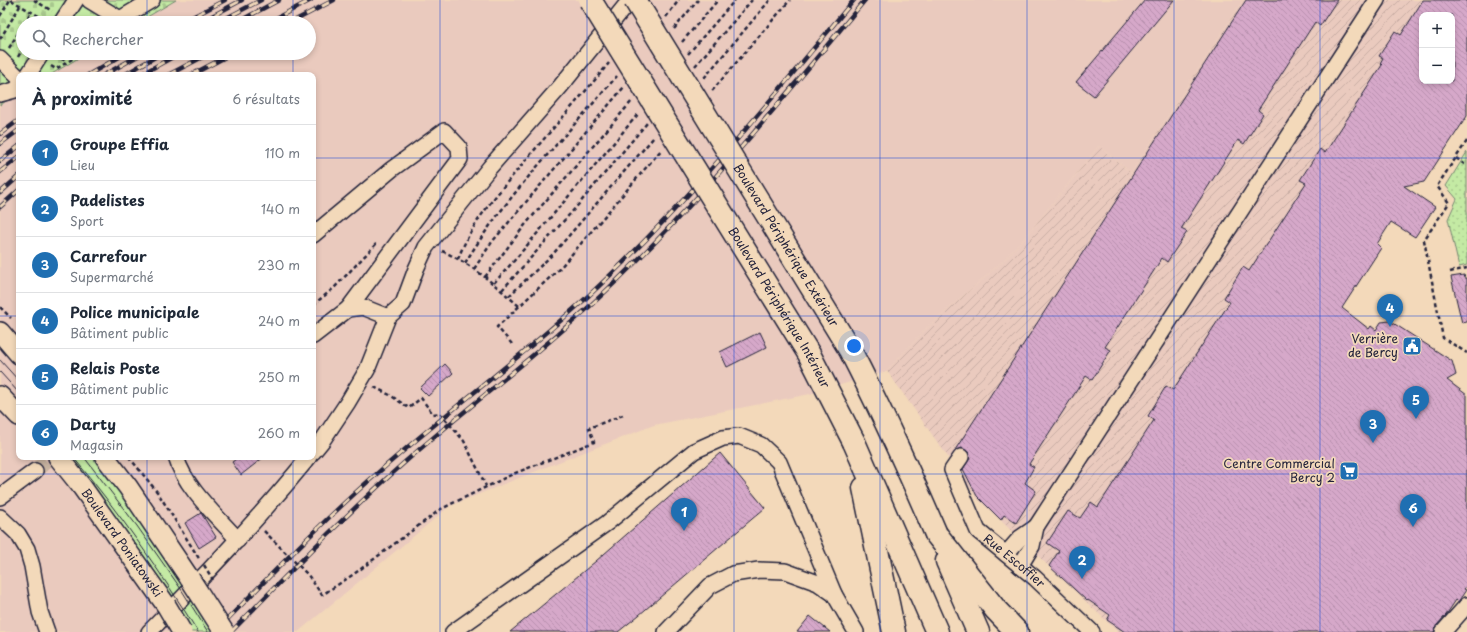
<!DOCTYPE html>
<html lang="fr">
<meta charset="utf-8">
<style>
:root{--surface:#fff;--page:#f6f6f7;--text:#1f2937;--muted:#747a83;--line:#e0e1e3;--accent:#1f6fb2}
body{margin:0;font-family:"Playpen Sans",sans-serif;background:var(--page);color:var(--text)}
.controls{position:absolute;right:12px;top:12px;display:grid;overflow:hidden;border-radius:8px;box-shadow:0 2px 6px #0003}
.controls button{width:36px;height:36px;display:grid;place-items:center;padding:0;border:0;border-bottom:1px solid var(--line);background:var(--surface);color:var(--text);font:20px sans-serif}
.you{position:absolute;left:854px;top:346px;width:14px;height:14px;margin:-10px;border:3px solid #fff;border-radius:50%;background:#1a73e8;box-shadow:0 0 0 6px #1a73e833}
.badge{display:grid;place-items:center;width:26px;height:26px;border-radius:50%;background:var(--accent);color:#fff;font-size:13px;font-weight:700}
.pin{position:absolute;translate:-50% -33px;filter:drop-shadow(0 1px 2px #0008)}
.pin::after{content:'';position:absolute;top:21px;width:14px;height:12px;background:inherit;clip-path:polygon(0 0,100% 0,50% 100%)}
.list{margin:0;padding:0;list-style:none}
h2{display:flex;justify-content:space-between;align-items:center;height:52px;margin:0;padding:0 16px;font-size:17px}
h2 small{font-size:13px;font-weight:400;color:var(--muted)}
.list li{display:grid;grid-template-columns:26px 1fr auto;gap:12px;align-items:center;box-sizing:border-box;height:56px;padding:0 16px;border-top:1px solid var(--line)}
.list b{display:block;font-size:15px;white-space:nowrap}
.list p{margin:0;font-size:13px;white-space:nowrap;color:var(--muted)}
.list em{font-size:13px;font-style:normal;color:var(--muted)}
.icon{flex:none;width:22px;height:22px;fill:none;stroke:currentColor;stroke-width:2;stroke-linecap:round;stroke-linejoin:round}
.map{position:relative;flex:none;width:1467px;height:632px;overflow:hidden}
.search{position:absolute;background:var(--surface);box-shadow:0 2px 6px #0003;left:16px;top:16px;width:300px;height:44px;display:flex;align-items:center;gap:10px;box-sizing:border-box;padding:0 14px;border-radius:22px;color:var(--muted);font-size:15px}
.panel{position:absolute;background:var(--surface);box-shadow:0 2px 6px #0003;left:16px;top:72px;width:300px;height:388px;border-radius:8px}
.map>svg:first-child{display:block}
</style>
<div class="map">
<svg width="1467" height="632" viewBox="0 0 1467 632">
<defs>
<pattern id="industrial-furrows" width="10" height="10" patternUnits="userSpaceOnUse"><rect width="10" height="10" fill="#eacabe"/><path d="M-1 1l2-2M0 10L10 0M9 11l2-2" fill="none" stroke="#c8ada4"/></pattern>
<pattern id="cemetery-stones" width="16" height="16" patternUnits="userSpaceOnUse"><rect width="16" height="16" fill="#c4eaa4"/><path d="M2 7V4a2 2 0 0 1 4 0v3zM10 15v-3a2 2 0 0 1 4 0v3z" fill="#a8c88e"/></pattern>
<pattern id="park-dots" width="8" height="8" patternUnits="userSpaceOnUse"><rect width="8" height="8" fill="#c4eaa4"/><path d="M2 2h.1M6 6h.1" fill="none" stroke="#a8c88e" stroke-width="1.8" stroke-linecap="round"/></pattern>
<pattern id="building-back-hatch" width="6" height="6" patternUnits="userSpaceOnUse"><rect width="6" height="6" fill="#d6a8c9"/><path d="M-1 5l2 2M0 0l6 6M5-1l2 2" fill="none" stroke="#b790ae"/></pattern>
</defs>
<rect width="100%" height="100%" fill="#f3d9ba"/>
<filter id="ink" filterUnits="userSpaceOnUse"><feTurbulence type="fractalNoise" baseFrequency=".025" numOctaves="2"/><feDisplacementMap in="SourceGraphic" scale="8" xChannelSelector="R" yChannelSelector="G"/><feConvolveMatrix kernelMatrix="1 2 1 2 8 2 1 2 1" color-interpolation-filters="sRGB"/></filter>
<g filter="url(#ink)">
<path fill="#eacabe" d="M176,0H1243L1131,173L1099,146L1024,239L1003,261L926,329L887,371L810,394L654,425L541,469L450,506L298,632H0V105L19,93V457H313V75H50L87,53H309V23H137Z"/>
<path fill="url(#industrial-furrows)" d="M1243,0H1467L1452,15H1422V81L1163,632H1118L977,498L887,371L926,329L1003,261L1024,239L1099,146L1131,173Z"/>
<path fill="#c4eaa4" stroke="#738670" d="M66,457H97L216,632H191Z"/>
<path fill="url(#cemetery-stones)" stroke="#738670" d="M0,0H176L137,23H23V53H87L50,75H19V93L0,105Z"/>
<path fill="url(#park-dots)" stroke="#738670" d="M1467,152V265L1459,267L1448,219L1457,199L1446,186Z"/>
<g fill="url(#building-back-hatch)" stroke="#22223b" fill-rule="evenodd">
<path d="M1145,0H1174L1094,96L1076,82Z"/>
<path d="M1246,0H1337L1320,26L1315,22L1258,110L1263,114L1244,144L1238,140L1181,229L1187,232L1167,262L1162,258L1105,347L1111,350L1107,356L1092,380L1086,376L1029,464L1034,467L1025,483L1036,491L1016,523L1004,515L1001,520L977,496L963,469L970,458L969,453L962,448L955,450Z"/>
<path d="M1423,0H1467V116L1424,182L1404,186L1435,207L1415,237L1391,222L1377,244L1381,248L1342,308L1369,329L1371,326L1376,330L1381,322L1390,321L1452,361L1456,375L1447,380L1467,395V585L1464,589L1466,590L1458,602L1456,600L1446,615L1436,626L1434,632H1125L1107,620L1110,615L1088,600L1087,601L1049,566L1059,551L1047,543L1068,511L1080,518L1091,502L1098,507L1154,420L1148,416L1166,386L1173,390L1230,302L1224,298L1243,267L1249,271L1306,183L1300,180L1320,149L1325,153L1382,65L1380,63L1383,58L1379,56L1395,31L1401,35ZM1422,15H1452V81H1422Z"/>
<path d="M1464,275L1465,278H1467V322L1462,323L1451,277Z"/>
<path d="M760,332L767,347L727,367L720,352Z"/>
<path d="M445,364L453,373L428,396L420,388Z"/>
<path d="M720,453L765,508L639,615L618,632H510L596,561Z"/>
<path d="M239,457H264L241,475L232,462Z"/>
<path d="M201,513L216,537L199,548L185,523Z"/>
<path d="M810,616L830,632H797Z"/>
</g>
<g fill="none" stroke-linecap="round" stroke-linejoin="round">
<path stroke="#c9b4a1" stroke-width="15" stroke-dasharray="15 8" stroke-linecap="butt" d="M35,471L51,457"/>
<g stroke="#22223b" stroke-width="18">
<g id="minor">
<path d="M89,0L120,19L152,0"/>
<path d="M61,23L76,0"/>
<path d="M0,59L19,78"/>
<path d="M28,75L42,53"/>
<path d="M0,94L15,90L19,86"/>
<path d="M313,235L392,169L444,131L459,147L460,159L348,309"/>
<path d="M313,336L348,309L363,307L388,317"/>
<path d="M313,452L322,441L348,402L367,370L388,317L403,304L416,269L426,247L490,167L560,87L630,0"/>
<path d="M176,457C185,488 217,516 238,540"/>
<path id="s1" d="M961,457L952,470L978,531L1035,578L1092,632"/>
<path d="M0,497L35,471"/>
<path d="M0,517L18,534L27,549L32,566L40,612L47,632"/>
<path d="M1006,554L1020,538L1036,527"/>
<path d="M1020,566L1032,546L1036,527L1377,0"/>
<path d="M149,632C205,576 259,518 309,457"/>
<path d="M453,632L607,523L694,451L723,438L739,436L761,445L779,462L834,594"/>
<path d="M666,632L710,586L733,574L759,570L785,571L818,583L834,594L856,632"/>
<path d="M1443,632L1467,605"/>
</g>
</g>
<g stroke="#22223b" stroke-width="22">
<g id="major">
<path d="M0,332L19,354"/>
<path d="M0,396L19,416"/>
<path id="s2" d="M58,457L82,487L166,605"/>
<path d="M105,457L128,487L190,579"/>
</g>
</g>
<g stroke="#22223b" stroke-width="25">
<g id="highway">
<path d="M854,442L937,632"/>
<path d="M864,488L894,632"/>
<path d="M936,534L996,610L1017,632"/>
<path d="M947,561L978,632"/>
</g>
</g>
<g stroke="#22223b" stroke-width="2.5" stroke-dasharray="4 3" stroke-linecap="butt">
<path d="M11,0L47,21"/>
<path d="M34,0L52,11"/>
<path d="M0,16L10,0"/>
<path d="M666,17L679,0"/>
<path d="M24,23L31,12"/>
<path d="M38,23L41,18"/>
<path d="M674,29L698,0"/>
<path d="M0,39L20,6"/>
<path d="M682,42L718,0"/>
<path d="M9,48L23,25"/>
<path d="M688,54L735,0"/>
<path d="M55,55L67,62"/>
<path d="M18,57L23,48"/>
<path d="M51,66L56,69L82,53"/>
<path d="M695,66L752,0"/>
<path d="M704,78L770,0"/>
<path d="M712,91L790,0"/>
<path d="M1467,141L1437,186L1449,203L1424,240L1443,338L1467,353"/>
<path d="M1456,158L1467,166"/>
<path d="M442,251C472,264 495,285 519,306"/>
<path d="M458,259C472,221 500,191 525,161C553,128 582,96 609,63"/>
<path d="M465,263C507,194 565,137 617,76"/>
<path d="M474,269L492,242L624,87"/>
<path d="M1450,272L1467,268"/>
<path d="M485,277L525,225L632,101"/>
<path d="M494,283L513,262L639,113"/>
<path d="M502,290L578,205L647,123"/>
<path d="M509,296L553,254L654,137"/>
<path d="M313,305L334,288L378,242"/>
<path d="M0,307L11,318"/>
<path d="M512,344L497,327L560,268L662,149"/>
<path d="M374,387L390,395L409,408L421,398L433,414L440,413L464,441L486,486"/>
<path d="M129,457L158,493L200,560"/>
<path d="M264,531L308,575L322,595L354,574L441,509L513,474L594,442L589,428L623,415"/>
</g>
<use href="#minor" stroke="#f3d9ba" stroke-width="15"/>
<use href="#major" stroke="#f3d9ba" stroke-width="19"/>
<use href="#highway" stroke="#f3d9ba" stroke-width="22"/>
<g stroke="#22223b" stroke-width="1">
<path d="M0,360L19,381"/>
<path d="M0,372L19,393"/>
<path d="M73,457C119,512 160,571 198,632"/>
<path d="M84,457L137,526L181,589L208,632"/>
</g>
<g stroke="#22223b" stroke-width="4.5">
<g id="rail">
<path d="M181,23L225,0"/>
<path d="M199,23L242,0"/>
<path d="M217,23L261,0"/>
<path d="M236,23L279,0"/>
<path d="M267,23L311,0"/>
<path d="M290,23L334,0"/>
<path d="M88,75L126,53"/>
<path d="M104,75L143,53"/>
<path d="M124,75L162,53"/>
<path d="M140,75L180,53"/>
<path d="M168,75L210,53"/>
<path d="M191,75L233,53"/>
<path d="M0,134L19,120"/>
<path d="M0,144L19,130"/>
<path d="M0,161L19,146"/>
<path d="M0,172L19,157"/>
<path d="M0,193L19,176"/>
<path d="M0,207L19,190"/>
<path d="M215,632C269,577 322,521 380,471C447,412 519,359 585,299C684,208 768,103 854,0"/>
<path d="M231,632C288,574 344,516 405,462C466,408 531,360 591,305C692,212 777,105 865,0"/>
</g>
</g>
<use href="#rail" stroke="#f3d9ba" stroke-width="3" stroke-dasharray="9" stroke-linecap="butt"/>
<g stroke="#22223b" stroke-width="22" stroke-linecap="butt">
<g id="major-bridge">
<path d="M190,579L224,632"/>
<path d="M166,605L182,632"/>
</g>
</g>
<g stroke="#22223b" stroke-width="25" stroke-linecap="butt">
<g id="highway-bridge">
<path id="s3" d="M590,0L809,354L854,442"/>
<path id="s4" d="M635,0L850,350C881,410 909,471 936,534"/>
</g>
</g>
<path stroke="#22223b" stroke-width="2.5" stroke-dasharray="4 3" stroke-linecap="butt" d="M204,565L213,580"/>
<use href="#major-bridge" stroke="#f3d9ba" stroke-width="19"/>
<use href="#highway-bridge" stroke="#f3d9ba" stroke-width="22"/>
</g>
</g>
<path fill="none" stroke="#1d4ed8" stroke-width="1" stroke-opacity="0.55" d="M147,0V23M293,0V23M440,0V632M587,0V632M734,0V632M880,0V632M1027,0V632M1174,0V632M1320,0V632M147,53V75M293,53V75M0,158H19M313,158H1467M0,316H19M313,316H1467M147,457V632M293,457V632M0,474H1467"/>
<defs>
<g id="civic-square" transform="scale(1)"><rect x="-9" y="-9" width="18" height="18" rx="4" fill="#1f6fb2" stroke="#f3d9ba"/><path d="M-.6-6.5H3V-4.5H.6V-3L4-1V1h2V6H-6V1h2V-1L-.6-3ZM-1.2 2.5V6h2.4V2.5Z" fill="#fff"/></g>
<g id="supermarket-square" transform="scale(1)"><rect x="-9" y="-9" width="18" height="18" rx="4" fill="#1f6fb2" stroke="#f3d9ba"/><path d="M-6-5.5h2.5l.6 2H6L4.5 2H-2.5L-4.4-4H-6ZM-1.5 3.2a1.3 1.3 0 1 0 .1 0ZM3 3.2a1.3 1.3 0 1 0 .1 0Z" fill="#fff"/></g>
</defs>
<g fill-rule="evenodd">
<use href="#civic-square" x="1412" y="346"/>
<use href="#supermarket-square" x="1349" y="471"/>
</g>
<g text-anchor="middle" stroke-width="3.5" stroke-linejoin="round" paint-order="stroke">
<g font-size="12" fill="#22223b" stroke="#f3d9ba">
<text dy="4" stroke="none"><textPath href="#s4" startOffset="288">Boulevard Périphérique Extérieur</textPath></text>
<text dy="4" stroke="none"><textPath href="#s3" startOffset="361">Boulevard Périphérique Intérieur</textPath></text>
<text dy="4" stroke="none"><textPath href="#s2" startOffset="107">Boulevard Poniatowski</textPath></text>
<text dy="4" stroke="none"><textPath href="#s1" startOffset="129">Rue Escoffier</textPath></text>
</g>
<g font-size="12" fill="#22223b" stroke="#f3d9ba" text-anchor="end">
<text x="1398" y="343">Verrière<tspan x="1398" dy="14">de Bercy</tspan></text>
<text x="1335" y="468">Centre Commercial<tspan x="1335" dy="14">Bercy 2</tspan></text>
</g>
</g>
</svg>
<div class="controls">
<button>+</button>
<button>−</button>
</div>
<div class="you"></div>
<div class="pin badge" style="left:684px;top:531px">1</div>
<div class="pin badge" style="left:1082px;top:579px">2</div>
<div class="pin badge" style="left:1373px;top:443px">3</div>
<div class="pin badge" style="left:1390px;top:327px">4</div>
<div class="pin badge" style="left:1416px;top:419px">5</div>
<div class="pin badge" style="left:1413px;top:527px">6</div>
<div class="search"><svg class="icon" aria-label="search" viewBox="0 0 24 24"><circle cx="10" cy="10" r="6"/><path d="M15 15l6 6"/></svg>Rechercher</div>
<section class="panel">
<h2>À proximité<small>6 résultats</small></h2>
<ul class="list">
<li><span class="badge">1</span><div><b>Groupe Effia</b><p>Lieu</p></div><em>110 m</em></li>
<li><span class="badge">2</span><div><b>Padelistes</b><p>Sport</p></div><em>140 m</em></li>
<li><span class="badge">3</span><div><b>Carrefour</b><p>Supermarché</p></div><em>230 m</em></li>
<li><span class="badge">4</span><div><b>Police municipale</b><p>Bâtiment public</p></div><em>240 m</em></li>
<li><span class="badge">5</span><div><b>Relais Poste</b><p>Bâtiment public</p></div><em>250 m</em></li>
<li><span class="badge">6</span><div><b>Darty</b><p>Magasin</p></div><em>260 m</em></li>
</ul>
</section>
</div>
